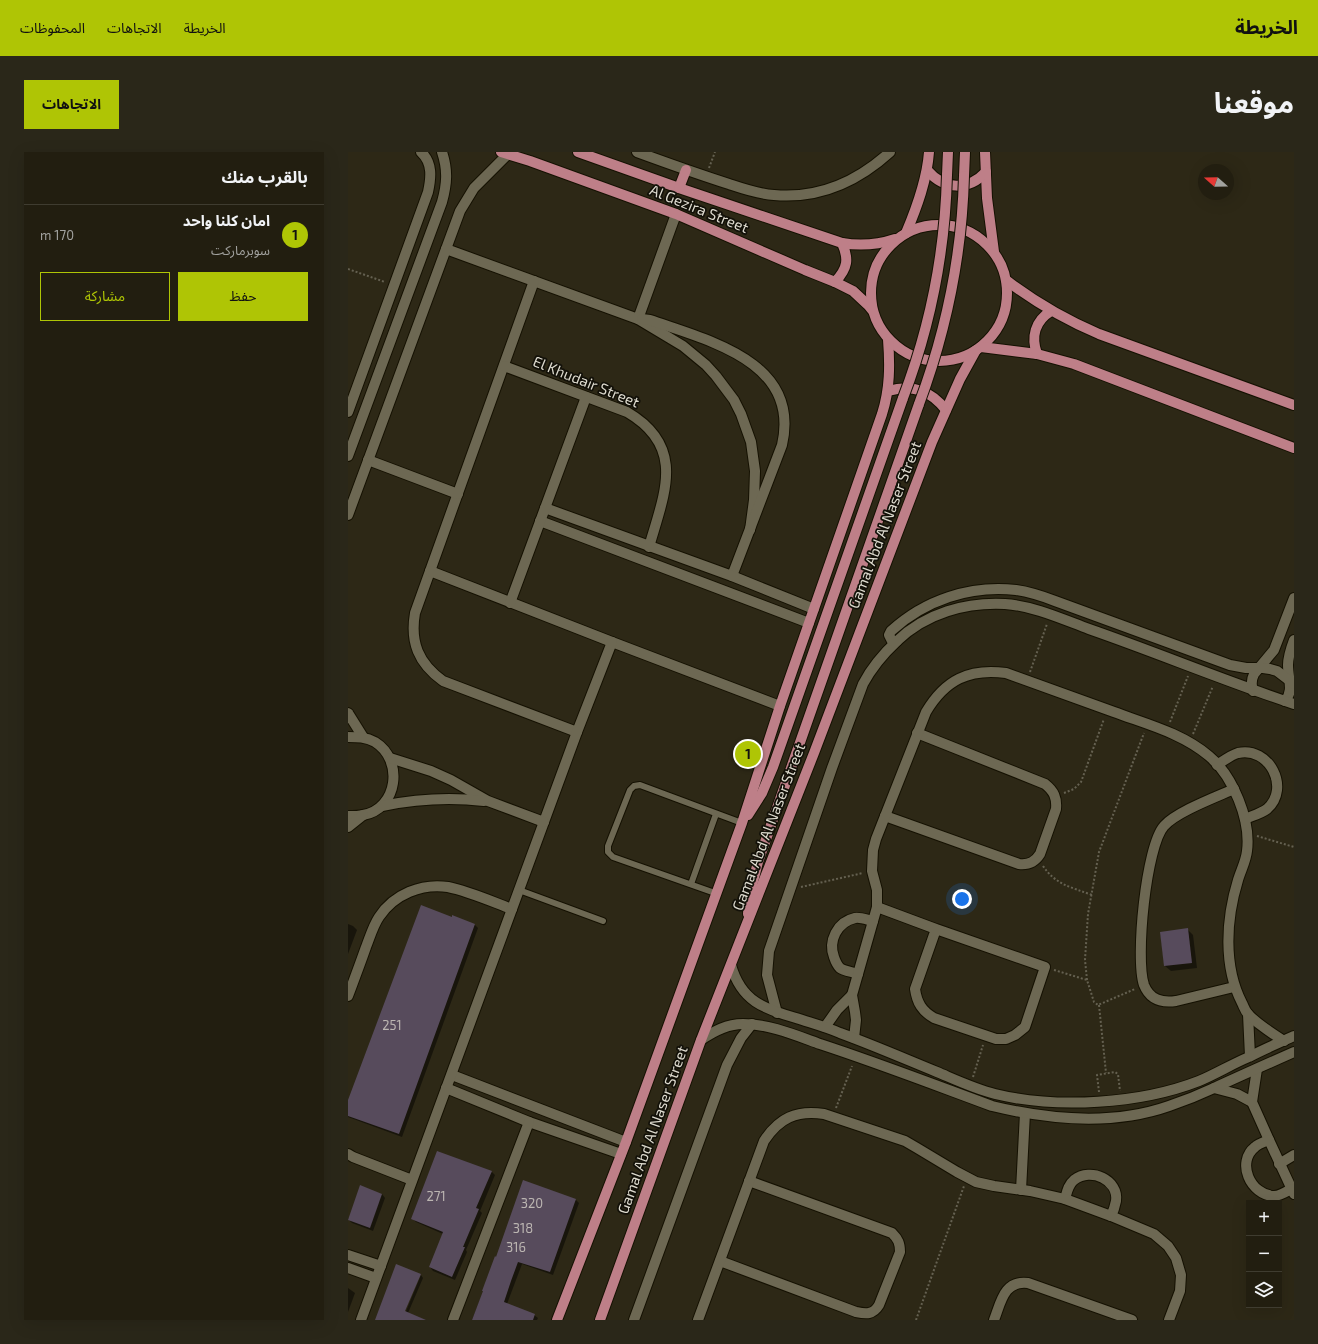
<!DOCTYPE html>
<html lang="ar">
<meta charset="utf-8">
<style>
:root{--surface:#221e10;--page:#2a2719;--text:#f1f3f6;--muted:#a2a29f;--line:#3f3c30;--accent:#afc505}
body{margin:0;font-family:"Exo 2","Noto Sans Arabic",sans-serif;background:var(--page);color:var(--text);direction:rtl}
.controls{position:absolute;right:12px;bottom:12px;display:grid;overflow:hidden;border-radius:0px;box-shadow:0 4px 16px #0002}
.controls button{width:36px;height:36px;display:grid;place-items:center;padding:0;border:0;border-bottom:1px solid var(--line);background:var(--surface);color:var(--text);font:20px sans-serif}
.compass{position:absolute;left:850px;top:12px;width:36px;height:36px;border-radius:50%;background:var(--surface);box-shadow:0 4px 16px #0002;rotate:290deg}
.you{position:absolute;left:614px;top:747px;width:14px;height:14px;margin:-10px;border:3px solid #fff;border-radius:50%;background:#1a73e8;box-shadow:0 0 0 6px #1a73e833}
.badge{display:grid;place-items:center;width:26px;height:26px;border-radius:50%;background:var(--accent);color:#111;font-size:13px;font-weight:700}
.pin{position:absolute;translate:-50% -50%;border:2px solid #fff;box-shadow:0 1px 4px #0006}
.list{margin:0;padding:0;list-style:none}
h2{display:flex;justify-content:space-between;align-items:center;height:52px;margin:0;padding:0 16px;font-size:17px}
h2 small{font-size:13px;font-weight:400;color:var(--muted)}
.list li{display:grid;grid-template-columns:26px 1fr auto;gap:12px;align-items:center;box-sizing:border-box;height:56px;padding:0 16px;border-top:1px solid var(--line)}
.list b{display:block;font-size:15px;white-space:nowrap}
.list p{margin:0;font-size:13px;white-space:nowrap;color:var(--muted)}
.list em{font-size:13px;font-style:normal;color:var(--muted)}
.actions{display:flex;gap:8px;padding:12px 16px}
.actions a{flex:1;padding:9px 0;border:1px solid var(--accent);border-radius:0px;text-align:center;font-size:14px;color:var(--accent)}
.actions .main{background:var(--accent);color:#111}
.icon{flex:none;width:22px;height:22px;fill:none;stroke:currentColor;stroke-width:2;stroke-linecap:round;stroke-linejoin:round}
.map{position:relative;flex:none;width:946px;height:1168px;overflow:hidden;direction:ltr;border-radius:0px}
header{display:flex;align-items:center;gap:24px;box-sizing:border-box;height:56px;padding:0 20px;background:var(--accent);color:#111}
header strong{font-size:19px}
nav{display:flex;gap:22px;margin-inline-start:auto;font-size:14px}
.intro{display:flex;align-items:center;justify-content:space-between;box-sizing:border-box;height:96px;padding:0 24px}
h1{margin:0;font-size:28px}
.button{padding:10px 18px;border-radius:0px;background:var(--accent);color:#111;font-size:14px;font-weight:700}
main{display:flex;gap:24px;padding:0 24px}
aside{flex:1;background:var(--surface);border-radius:0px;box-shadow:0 4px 16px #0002}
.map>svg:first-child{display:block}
</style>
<header>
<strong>الخريطة</strong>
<nav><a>الخريطة</a><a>الاتجاهات</a><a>المحفوظات</a></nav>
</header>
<div class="intro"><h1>موقعنا</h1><a class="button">الاتجاهات</a></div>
<main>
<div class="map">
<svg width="946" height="1168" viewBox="0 0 946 1168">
<rect width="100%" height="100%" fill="#2d2816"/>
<g fill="#0007">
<path d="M104,766L126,772L130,776L54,985L0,965V952Z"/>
<path d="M0,772L5,774L9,778L0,802Z"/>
<path d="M839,777L845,783L849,816L823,819L817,814Z"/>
<path d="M144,1020L147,1023L132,1059L134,1061L118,1098L119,1100L107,1128L85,1119L82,1115L95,1082L68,1070L65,1067Z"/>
<path d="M34,1042L37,1046L25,1079L4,1071L0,1067Z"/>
<path d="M228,1048L231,1051L205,1123L174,1112L159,1152L186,1163L190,1166L189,1168H124L149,1106Z"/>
<path d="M73,1123L75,1126L60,1161L77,1168H28L54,1163L56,1164Z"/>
<path d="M0,1136L7,1141L0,1160Z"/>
</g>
<g fill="#574b5c">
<path d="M73,753L104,765V763L127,772L51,982L0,964V948Z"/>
<path d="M840,776L844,811L816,814L812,780Z"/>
<path d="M89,999L144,1019L128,1056L131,1057L115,1095H117L104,1125L81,1115L95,1080L63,1067Z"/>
<path d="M175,1028L228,1047L202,1120L170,1110L163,1129L156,1150L187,1162L185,1168H124L135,1139H134L147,1104L148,1105Z"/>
<path d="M12,1033L34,1042L22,1076L0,1068Z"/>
<path d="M48,1112L73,1122L57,1159L78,1168H27Z"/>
</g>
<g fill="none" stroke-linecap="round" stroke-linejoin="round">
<g stroke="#151102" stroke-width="8">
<g id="service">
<path d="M343,732L368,662"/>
<path d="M171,738L255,769"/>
<path d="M367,741L265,705L260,700V694L282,638L286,634L292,633L394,671"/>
</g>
</g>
<g stroke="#151102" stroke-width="12">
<g id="minor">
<path d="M98,97L290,167L335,194L358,213L368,224L386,248L393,262L403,290L407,319L406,348L402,378"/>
<path d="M186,129L67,461C62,490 70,511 95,529L229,580"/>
<path d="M290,167L328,62"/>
<path d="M294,167L302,168C362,189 453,210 434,293L384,424"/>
<path d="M156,214L279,260C339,295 316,342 301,395"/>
<path d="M0,260L80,40C83,26 85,11 73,0"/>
<path d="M20,308L110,342"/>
<path d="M197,356L384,424L466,457"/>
<path d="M192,369L461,471"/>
<path d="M82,419L264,490L432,554"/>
<path d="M162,451L238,245"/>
<path d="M905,539C903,533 903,528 906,522L926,498L946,446"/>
<path d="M937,549C946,539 940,527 940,513C940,505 943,496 946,488"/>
<path d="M869,613C875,609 883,603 890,601C921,594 943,636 919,657C914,661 904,664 897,667"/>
<path d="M886,637C868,645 828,660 816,674C798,694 787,807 796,833C802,848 814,851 828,849L886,835"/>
<path d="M537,664L671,712C681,713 687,710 692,702L708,657C709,646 706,639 697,632L569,581"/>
<path d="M529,755L588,777L567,837C569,851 574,859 586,866L648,887H658L667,883L677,875L697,815L588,777"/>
<path d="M510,822C505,820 496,819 492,816C489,813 487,808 486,805C480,789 489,770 507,766C512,765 520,768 525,769"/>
<path d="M0,844C6,828 12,812 18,795C22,785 25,774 31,765C46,742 74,731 100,735C120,739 145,750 164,757"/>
<path d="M429,861L419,823L421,799L484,616L515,532C524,515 535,502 549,489"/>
<path d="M900,862L902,904"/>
<path d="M477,875L489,858L504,843"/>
<path d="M506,886L508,868L507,860L504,843L529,755V738L524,719L525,698L528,687L578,560C597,528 621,516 658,521C694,534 730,547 766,560C798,572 834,581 861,604C885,624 903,668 899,699C898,709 893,718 890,728C878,767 875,814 894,851C896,855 897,859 900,862C909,872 925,882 936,889"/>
<path d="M909,917L904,950L921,988L946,1042"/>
<path d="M104,923L278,990"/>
<path d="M98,936L181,970L273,1002"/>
<path d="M866,936L889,942L904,950"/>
<path d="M921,988C916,990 910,992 907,995C888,1010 902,1043 926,1044C931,1044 938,1040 943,1037"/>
<path d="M0,1002L5,1005L64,1028"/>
<path d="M931,1012L946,1003"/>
<path d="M673,1038L677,961"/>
<path d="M717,1047C719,1040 720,1033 726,1028C743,1015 771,1028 768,1049C767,1054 765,1060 763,1064"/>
<path d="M0,1103L33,1114"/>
<path d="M372,1109L508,1160C518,1162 525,1163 531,1153L552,1100C552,1091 550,1087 544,1081L401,1029"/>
<path d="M0,1116L28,1126"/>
<path d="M13,1168L229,580L264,490"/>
<path d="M105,1168L181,970"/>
<path d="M286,1168L379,913L393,886L404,872"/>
<path d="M350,1168L416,989C431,966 448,958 476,962L557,989L569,996L609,1020L628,1030L646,1034L682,1039L717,1047L763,1064L806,1082L820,1094L828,1106L833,1123L832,1139L821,1168"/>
<path d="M646,1168C653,1150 656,1128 680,1131L784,1168"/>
</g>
</g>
<g stroke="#151102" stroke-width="12">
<g id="tertiary">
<path d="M289,0C319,11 350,22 381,32C396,37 410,42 426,43C471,47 509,30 542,0"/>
<path d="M0,304L94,50C99,32 100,18 94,0"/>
<path d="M0,363L112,59L126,36L160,2"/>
<path d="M946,532L929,519L922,517L915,516H898L882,513L707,449C694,444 682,440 668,438C622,433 577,448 543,479L541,483L544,489H549C578,461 618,450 657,452C686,454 714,467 741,477C810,501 877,529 946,552"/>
<path d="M0,561L15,585"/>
<path d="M0,585C9,585 18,585 27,590C56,608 50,657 15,663C11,664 5,664 0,664"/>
<path d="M42,606L83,619L103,628L140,649L196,670"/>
<path d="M34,654C68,647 101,645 136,649"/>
<path d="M0,675L15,663"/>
<path d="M383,813C393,849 416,857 448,866C463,871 478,875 492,881C525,893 557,907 589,920C608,928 627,937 647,942C709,957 792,952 851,929C868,922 884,912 901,905C916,897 931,891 946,884"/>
<path d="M353,888C366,879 379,872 395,872C421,872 447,883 472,892C530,911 587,933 644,954C702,968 764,974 821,954C836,949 851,943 866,936C892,924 919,912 946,900"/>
</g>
</g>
<g stroke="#151102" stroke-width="12">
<g id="primary">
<path d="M153,0L182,9L328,62L457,118L487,130L505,139L520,153L524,158"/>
<path d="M230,0L331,36L494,91C512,94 529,93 547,87"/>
<path d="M637,0L639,46L646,100"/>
<path d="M579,18C596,38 620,39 638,20"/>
<path d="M599,23L600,0"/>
<path d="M616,24L617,0"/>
<path d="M331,36L338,18"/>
<circle cx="591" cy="141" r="68"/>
<path d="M558,81C569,55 579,28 581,0"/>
<path d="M658,128C687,150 718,168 751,182L946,253"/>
<path d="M487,130C500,116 501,107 494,91"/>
<path d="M633,195L689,202L726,212L946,296"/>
<path d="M689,202C683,185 687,169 703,159"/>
<path d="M540,239C564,232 582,238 598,258"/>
<path d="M400,663L414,641L425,615L555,246"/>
<path d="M400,762L401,745L410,710L571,252"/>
<path d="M209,1168L278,990L394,671L432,554L534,262C542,237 542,213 540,187"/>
<path d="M252,1168L353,888L466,601L584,290L612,227L628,198"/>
</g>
</g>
<g stroke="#656151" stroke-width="2" stroke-dasharray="2 2" stroke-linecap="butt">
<path d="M361,16L367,0"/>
<path d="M0,117L37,130"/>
<path d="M682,520L699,472"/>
<path d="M822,570L840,524"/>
<path d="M845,582L865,534"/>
<path d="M716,641L726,637L733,630L756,567"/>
<path d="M909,684L946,695"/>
<path d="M695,714C708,733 723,735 744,743"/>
<path d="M453,735L515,721"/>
<path d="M706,818L739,828L746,850L750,853L787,837"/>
<path d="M739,828L737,808L740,762L751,700L796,581"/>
<path d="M751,853L758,921"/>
<path d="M625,925L635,893"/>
<path d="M751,940L749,923L767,920L770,922L772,939"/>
<path d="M488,956L504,914"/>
<path d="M568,1168L616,1034"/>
</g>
<use href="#service" stroke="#6d6853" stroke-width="6"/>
<use href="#minor" stroke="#6d6853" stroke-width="10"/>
<use href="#tertiary" stroke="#6d6853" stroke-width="10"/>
<use href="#primary" stroke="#be7f88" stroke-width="10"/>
<g stroke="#151102" stroke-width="12" stroke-linecap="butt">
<g id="primary-bridge">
<path d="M555,246C583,173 597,102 599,23"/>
<path d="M571,252C599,177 614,104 616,24"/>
</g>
</g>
<use href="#primary-bridge" stroke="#be7f88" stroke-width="10"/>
</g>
<g text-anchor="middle" stroke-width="3.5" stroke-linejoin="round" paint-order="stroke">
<g font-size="13" fill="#bcb6b2">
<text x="44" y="878">251</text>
<text x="88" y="1049">271</text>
<text x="184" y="1056">320</text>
<text x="175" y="1081">318</text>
<text x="168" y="1100">316</text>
</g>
<g font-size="15" fill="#dddace" stroke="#131109">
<text transform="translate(351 57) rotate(22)" y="5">Al Gezira Street</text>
<text transform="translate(238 230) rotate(22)" y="5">El Khudair Street</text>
<text transform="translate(537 373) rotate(-69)" y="5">Gamal Abd Al Naser Street</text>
<text transform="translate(421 675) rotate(-69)" y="5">Gamal Abd Al Naser Street</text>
<text transform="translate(305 978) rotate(-70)" y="5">Gamal Abd Al Naser Street</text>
</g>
</g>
</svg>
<div class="controls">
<button>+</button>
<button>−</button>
<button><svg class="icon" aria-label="layers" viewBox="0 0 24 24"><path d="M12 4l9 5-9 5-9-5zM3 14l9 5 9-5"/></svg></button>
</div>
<svg class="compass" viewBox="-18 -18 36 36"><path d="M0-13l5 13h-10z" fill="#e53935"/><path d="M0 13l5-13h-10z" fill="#a2a29f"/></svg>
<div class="you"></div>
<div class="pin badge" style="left:400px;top:602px">1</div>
</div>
<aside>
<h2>بالقرب منك<small></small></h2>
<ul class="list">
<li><span class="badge">1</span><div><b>امان كلنا واحد</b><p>سوبرماركت</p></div><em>170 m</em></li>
</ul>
<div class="actions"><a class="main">حفظ</a><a>مشاركة</a></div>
</aside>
</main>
